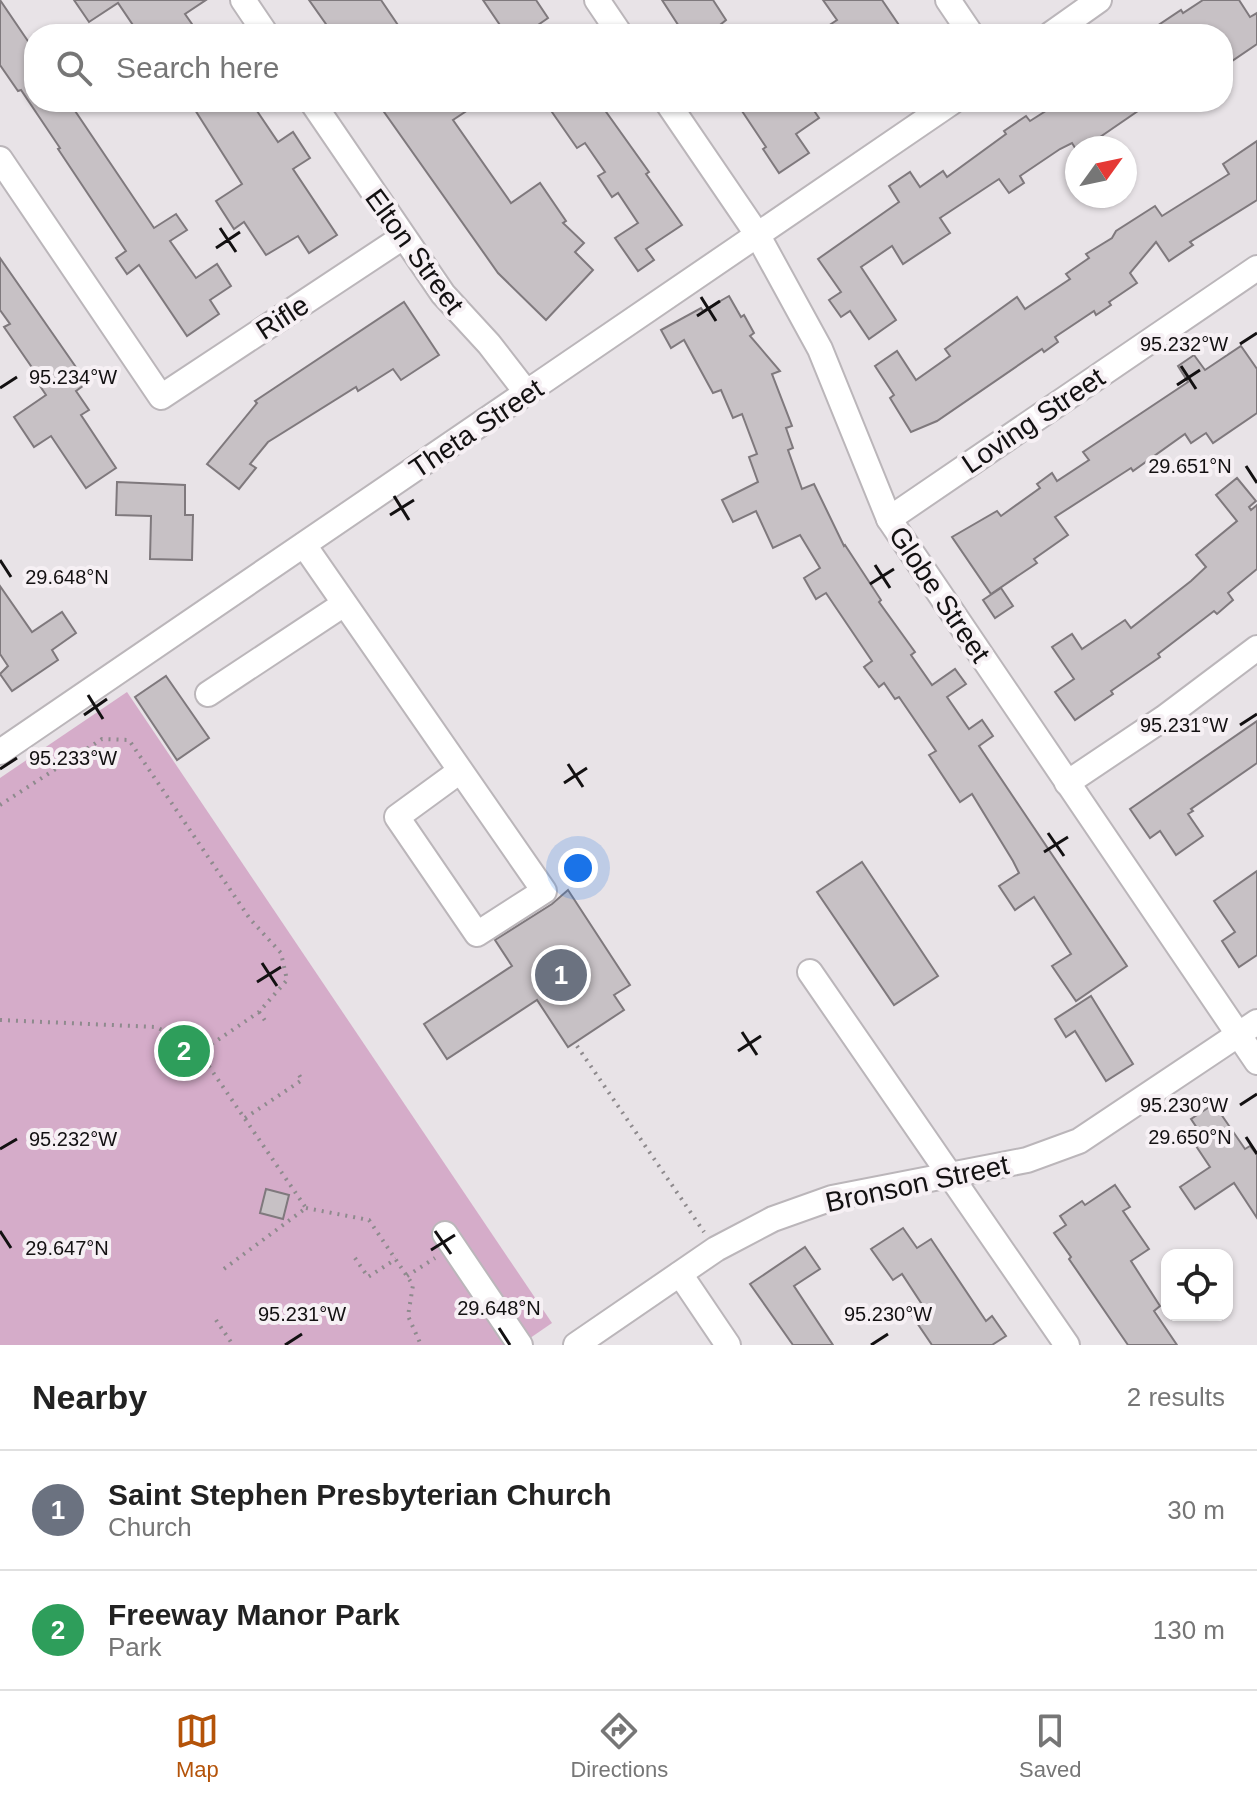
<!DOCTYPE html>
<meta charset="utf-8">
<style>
:root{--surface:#fff;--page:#f6f6f6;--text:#222;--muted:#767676;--line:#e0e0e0;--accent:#b45309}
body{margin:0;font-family:Arial,sans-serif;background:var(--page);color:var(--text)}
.controls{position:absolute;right:24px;bottom:24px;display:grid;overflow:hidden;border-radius:16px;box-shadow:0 2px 6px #0004}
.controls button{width:72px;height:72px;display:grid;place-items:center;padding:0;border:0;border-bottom:2px solid var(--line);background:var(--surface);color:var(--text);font:40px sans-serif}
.compass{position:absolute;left:1065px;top:136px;width:72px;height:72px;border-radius:50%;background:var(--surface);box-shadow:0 2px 6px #0004;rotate:57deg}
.you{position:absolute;left:578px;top:868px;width:28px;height:28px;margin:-20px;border:6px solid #fff;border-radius:50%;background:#1a73e8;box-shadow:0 0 0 12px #1a73e833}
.badge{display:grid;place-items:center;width:52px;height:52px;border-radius:50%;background:var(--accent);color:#fff;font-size:26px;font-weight:700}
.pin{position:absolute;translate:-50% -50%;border:4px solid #fff;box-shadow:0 2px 8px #0006}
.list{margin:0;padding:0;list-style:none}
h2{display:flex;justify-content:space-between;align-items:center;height:104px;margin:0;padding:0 32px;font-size:34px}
h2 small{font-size:26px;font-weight:400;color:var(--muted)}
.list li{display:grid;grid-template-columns:52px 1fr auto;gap:24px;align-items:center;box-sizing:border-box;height:120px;padding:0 32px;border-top:2px solid var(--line)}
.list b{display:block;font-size:30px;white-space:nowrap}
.list p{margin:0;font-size:26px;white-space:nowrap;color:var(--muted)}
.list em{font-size:26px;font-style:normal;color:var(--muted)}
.icon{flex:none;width:44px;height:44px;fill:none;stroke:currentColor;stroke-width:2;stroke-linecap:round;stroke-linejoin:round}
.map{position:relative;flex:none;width:1257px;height:1345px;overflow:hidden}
.search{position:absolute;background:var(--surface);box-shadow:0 2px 6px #0004;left:24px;right:24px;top:24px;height:88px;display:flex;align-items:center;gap:20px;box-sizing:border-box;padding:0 28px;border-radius:32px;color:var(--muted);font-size:30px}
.sheet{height:344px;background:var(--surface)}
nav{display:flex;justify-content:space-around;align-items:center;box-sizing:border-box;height:112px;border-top:2px solid var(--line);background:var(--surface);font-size:22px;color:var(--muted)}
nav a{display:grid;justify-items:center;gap:4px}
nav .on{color:var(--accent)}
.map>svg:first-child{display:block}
</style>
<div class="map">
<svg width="1257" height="1345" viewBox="0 0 1257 1345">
<rect width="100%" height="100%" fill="#e8e3e7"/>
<path fill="#d5acc9" d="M127,692L552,1323L520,1345H0V778Z"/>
<g fill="#c7c1c5" stroke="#7f797d" stroke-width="2">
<path d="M0,0L34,50V102H69L154,228L176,214L187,230L170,241L196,278L217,264L231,286L210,300L219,314L187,336L139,265L127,274L116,258L126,251L58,149L60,148L21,90L18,91L0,65Z"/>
<path d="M74,0H206L185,14L199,34H139L118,3L89,22Z"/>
<path d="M309,0H381L404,34H333Z"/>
<path d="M483,0H536L548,18L525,34H506Z"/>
<path d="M662,0H713L726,20L720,25L726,34H684Z"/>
<path d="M823,0H882L905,34H816L837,20Z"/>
<path d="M1203,0H1239L1250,17L1257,13V44L1232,61L1223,47V34H1145L1181,10L1183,13Z"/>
<path d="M190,102H251L278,142L293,132L310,158L293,169L337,235L309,253L298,236L266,255L244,222L234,229L216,201L242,184Z"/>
<path d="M377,102H480L453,120L511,203L540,183L566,221L563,223L584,243L575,252L593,270L546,320L498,273Z"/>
<path d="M545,102H599L649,172L646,174L682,225L646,249L654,260L638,271L615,238L638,223L618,193L612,197L598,176L605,172L585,143L577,148Z"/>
<path d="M736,102H808L819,118L796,134L809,153L779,173L763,149L766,147Z"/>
<path d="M1060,102H1151L1084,148H1077V151L1072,143L1060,149L1020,176L1024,183L1009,193L999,179L940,218L950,233L903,264L892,246L861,267L896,320L869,339L850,311L841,317L829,300L841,292L818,259L899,202L889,186L910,172L920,187L943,171L947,177L1006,134L1004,131L1026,116L1030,121Z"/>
<path d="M1257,141V200L1190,242L1193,245L1169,261L1156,242L1130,273L1137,283L1109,302L1111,305L1096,315L1094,311L1055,337L1058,342L1044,352L1042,349L937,421L911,432L890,398L894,395L875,366L897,351L916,380L950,356L945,349L1017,297L1025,309L1070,279L1066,274L1089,258L1086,254L1112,238L1116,231L1155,206L1162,216L1229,174L1223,164Z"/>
<path d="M0,258L87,383L76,391L89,410L81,415L116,468L86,488L51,436L34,447L14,417L46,395L30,371L33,369L4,327L10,324L0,310Z"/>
<path d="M729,296L741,317L744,315L754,333L750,336L780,371L772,374L792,426L786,428L793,448L788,450L802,489L814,484L844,546L845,545L881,600L879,602L915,652L911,655L932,685L955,669L966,684L947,697L969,729L982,720L993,736L979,746L1127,966L1076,1001L1052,966L1071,954L1034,897L1015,910L999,886L1019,873L1013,861L972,794L960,802L929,755L936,751L899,697L895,699L884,683L879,687L864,667L872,661L826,593L816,599L804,578L820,568L800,535L773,548L756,511L733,522L722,500L758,482L749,457L757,454L742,414L733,418L721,390L713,393L684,340L671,348L661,330L701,308L703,311Z"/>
<path d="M404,302L439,355L401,380L393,369L358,391L356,387L268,442L250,464L256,468L239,489L207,464L257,403L255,401Z"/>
<path d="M1241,346L1257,369V413L1213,443L1206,433L1191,443L1185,434L1133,471L1131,468L1055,517L1068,535L1034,559L1037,563L991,594L952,537L997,511L1001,516L1040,488L1037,484L1052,473L1057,481L1089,460L1083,452L1188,382L1178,366L1194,355L1205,370Z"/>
<path d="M1237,478L1256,501L1249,507L1251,510L1257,505V569L1228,593L1233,600L1217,614L1214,611L1158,654L1160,657L1111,691L1113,694L1075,720L1055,692L1074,679L1052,647L1072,634L1082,649L1125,620L1131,628L1191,581L1206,567L1196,555L1237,521L1216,495Z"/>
<path d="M117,482L185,485V515H193L192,560L150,559L151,516L116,515Z"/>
<path d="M0,586L32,632L62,612L76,633L52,650L58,660L12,691L0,674L8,666L0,654Z"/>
<path d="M1001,588L1013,606L995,618L983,600Z"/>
<path d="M166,676L209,738L177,760L135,697Z"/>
<path d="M1257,721V763L1191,809L1193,811L1188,814L1203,836L1176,855L1160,831L1150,838L1130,809Z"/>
<path d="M862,862L938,976L894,1005L817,892Z"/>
<path d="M1257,871V955L1239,967L1222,941L1235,932L1214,901Z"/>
<path d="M568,890L630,985L614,995L624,1010L568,1047L537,1000L447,1059L424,1024L512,966L495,940L552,904Z"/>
<path d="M1091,996L1133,1064L1106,1081L1075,1031L1066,1037L1055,1019Z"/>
<path d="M1214,1104L1245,1149L1250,1146L1257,1155V1218L1234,1183L1195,1209L1180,1187L1210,1167L1188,1134L1197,1128L1191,1119Z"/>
<path d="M1115,1185L1130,1207L1123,1211L1149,1249L1131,1261L1160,1306L1154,1311L1177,1345H1128L1069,1259L1071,1257L1054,1233L1066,1225L1060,1216L1082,1201L1085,1205Z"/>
<path d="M266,1189L289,1195L283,1219L260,1213Z"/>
<path d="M903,1228L917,1248L931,1239L986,1321L992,1316L1006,1336L992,1345H932L911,1314L923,1306L902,1274L893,1280L871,1249Z"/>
<path d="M805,1247L820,1269L794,1286L833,1345H793L750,1284Z"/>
</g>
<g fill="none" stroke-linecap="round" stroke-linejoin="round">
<g stroke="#bbb6ba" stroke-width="28">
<g id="minor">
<path d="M243,0L266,34"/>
<path d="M597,0L620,34"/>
<path d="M948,0L971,34"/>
<path d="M1051,34L1099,0"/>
<path d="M312,102L443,294L489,344L527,393"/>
<path d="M667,102L757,234L820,349L889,519L1257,1062"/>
<path d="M0,159L161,397L403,237"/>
<path d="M889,519L1257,268"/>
<path d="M304,545L544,891L477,934L397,817L460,771"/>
<path d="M208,694L344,604"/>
<path d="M0,752L952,102"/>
<path d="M1067,783L1164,718L1257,648"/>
<path d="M810,972L1067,1345"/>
<path d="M445,1234L520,1345"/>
<path d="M680,1274L728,1345"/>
<path d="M576,1345L716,1249L773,1219L832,1198L1027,1160L1079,1141L1257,1022"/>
</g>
</g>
<g stroke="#8e8a8d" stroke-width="4" stroke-dasharray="2 6" stroke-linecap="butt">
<path d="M0,805L102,739L129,740L250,919L281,953L287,980L259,1012L200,1052"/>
<path d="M259,1012L266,1022"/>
<path d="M0,1020L156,1027L195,1046L306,1208L221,1271"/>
<path d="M577,1046L704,1232"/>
<path d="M245,1118L302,1080L298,1073"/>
<path d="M306,1208L369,1220L413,1285L408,1316L421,1345"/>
<path d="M355,1258L368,1277L396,1259"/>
<path d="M407,1276L435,1258"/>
<path d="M216,1320L233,1345"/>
</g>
<use href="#minor" stroke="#fff" stroke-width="24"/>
</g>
<path fill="none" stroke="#131112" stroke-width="3" d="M220,228L236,252M216,248L240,232M701,297L716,321M697,316L720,301M1240,344L1257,333M1181,366L1196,389M1177,385L1200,370M0,388L17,377M1246,466L1257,483M394,496L409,520M390,515L414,500M0,560L11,577M875,565L890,588M870,584L894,569M88,695L103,719M84,715L107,699M1240,725L1257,714M568,764L583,787M0,769L17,758M564,783L587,768M1048,833L1064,856M1044,852L1068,837M262,963L277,986M257,982L281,967M742,1032L757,1055M738,1051L761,1036M1240,1105L1257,1094M1246,1137L1257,1154M0,1149L17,1139M0,1231L11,1248M435,1231L451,1254M431,1250L455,1235M499,1328L510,1345M285,1345L302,1334M871,1345L888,1334"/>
<g text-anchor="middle" stroke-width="8" stroke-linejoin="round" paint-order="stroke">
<g font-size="28" fill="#131112" stroke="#f6f0f4">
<text transform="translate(415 251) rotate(54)" y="10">Elton Street</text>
<text transform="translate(282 317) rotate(-33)" y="10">Rifle</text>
<text transform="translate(1033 420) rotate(-34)" y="10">Loving Street</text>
<text transform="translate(476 428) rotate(-34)" y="10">Theta Street</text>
<text transform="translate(940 594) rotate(56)" y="10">Globe Street</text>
<text transform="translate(917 1183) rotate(-12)" y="10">Bronson Street</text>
</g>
</g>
<g font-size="20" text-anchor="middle" fill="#131112" stroke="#f6f0f4" stroke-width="8" stroke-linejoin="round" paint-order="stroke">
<text x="1184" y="351">95.232°W</text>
<text x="73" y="384">95.234°W</text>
<text x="1190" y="473">29.651°N</text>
<text x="67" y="584">29.648°N</text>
<text x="1184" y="732">95.231°W</text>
<text x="73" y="765">95.233°W</text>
<text x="1184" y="1112">95.230°W</text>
<text x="1190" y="1144">29.650°N</text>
<text x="73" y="1146">95.232°W</text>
<text x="67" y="1255">29.647°N</text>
<text x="499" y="1315">29.648°N</text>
<text x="302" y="1321">95.231°W</text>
<text x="888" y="1321">95.230°W</text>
</g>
</svg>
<div class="controls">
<button><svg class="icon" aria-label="locate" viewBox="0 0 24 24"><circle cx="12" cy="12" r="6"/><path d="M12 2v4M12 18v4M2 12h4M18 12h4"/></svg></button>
</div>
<svg class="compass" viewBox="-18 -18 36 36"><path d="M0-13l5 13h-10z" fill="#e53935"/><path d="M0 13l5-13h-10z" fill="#767676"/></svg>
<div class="you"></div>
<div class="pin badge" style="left:561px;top:975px;background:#6b7280">1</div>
<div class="pin badge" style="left:184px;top:1051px;background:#2e9e5b">2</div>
<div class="search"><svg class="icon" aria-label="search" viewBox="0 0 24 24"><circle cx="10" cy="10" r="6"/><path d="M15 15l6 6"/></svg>Search here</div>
</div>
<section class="sheet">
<h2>Nearby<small>2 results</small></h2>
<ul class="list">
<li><span class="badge" style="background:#6b7280">1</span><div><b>Saint Stephen Presbyterian Church</b><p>Church</p></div><em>30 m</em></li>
<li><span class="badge" style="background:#2e9e5b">2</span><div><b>Freeway Manor Park</b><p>Park</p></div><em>130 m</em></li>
</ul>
</section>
<nav>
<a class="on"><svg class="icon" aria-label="map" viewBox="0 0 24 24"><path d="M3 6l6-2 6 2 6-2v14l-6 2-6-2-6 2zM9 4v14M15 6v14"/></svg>Map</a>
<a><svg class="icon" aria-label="directions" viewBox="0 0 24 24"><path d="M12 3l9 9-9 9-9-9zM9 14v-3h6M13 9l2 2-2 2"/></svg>Directions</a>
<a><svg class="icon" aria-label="saved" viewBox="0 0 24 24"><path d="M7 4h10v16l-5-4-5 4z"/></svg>Saved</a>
</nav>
